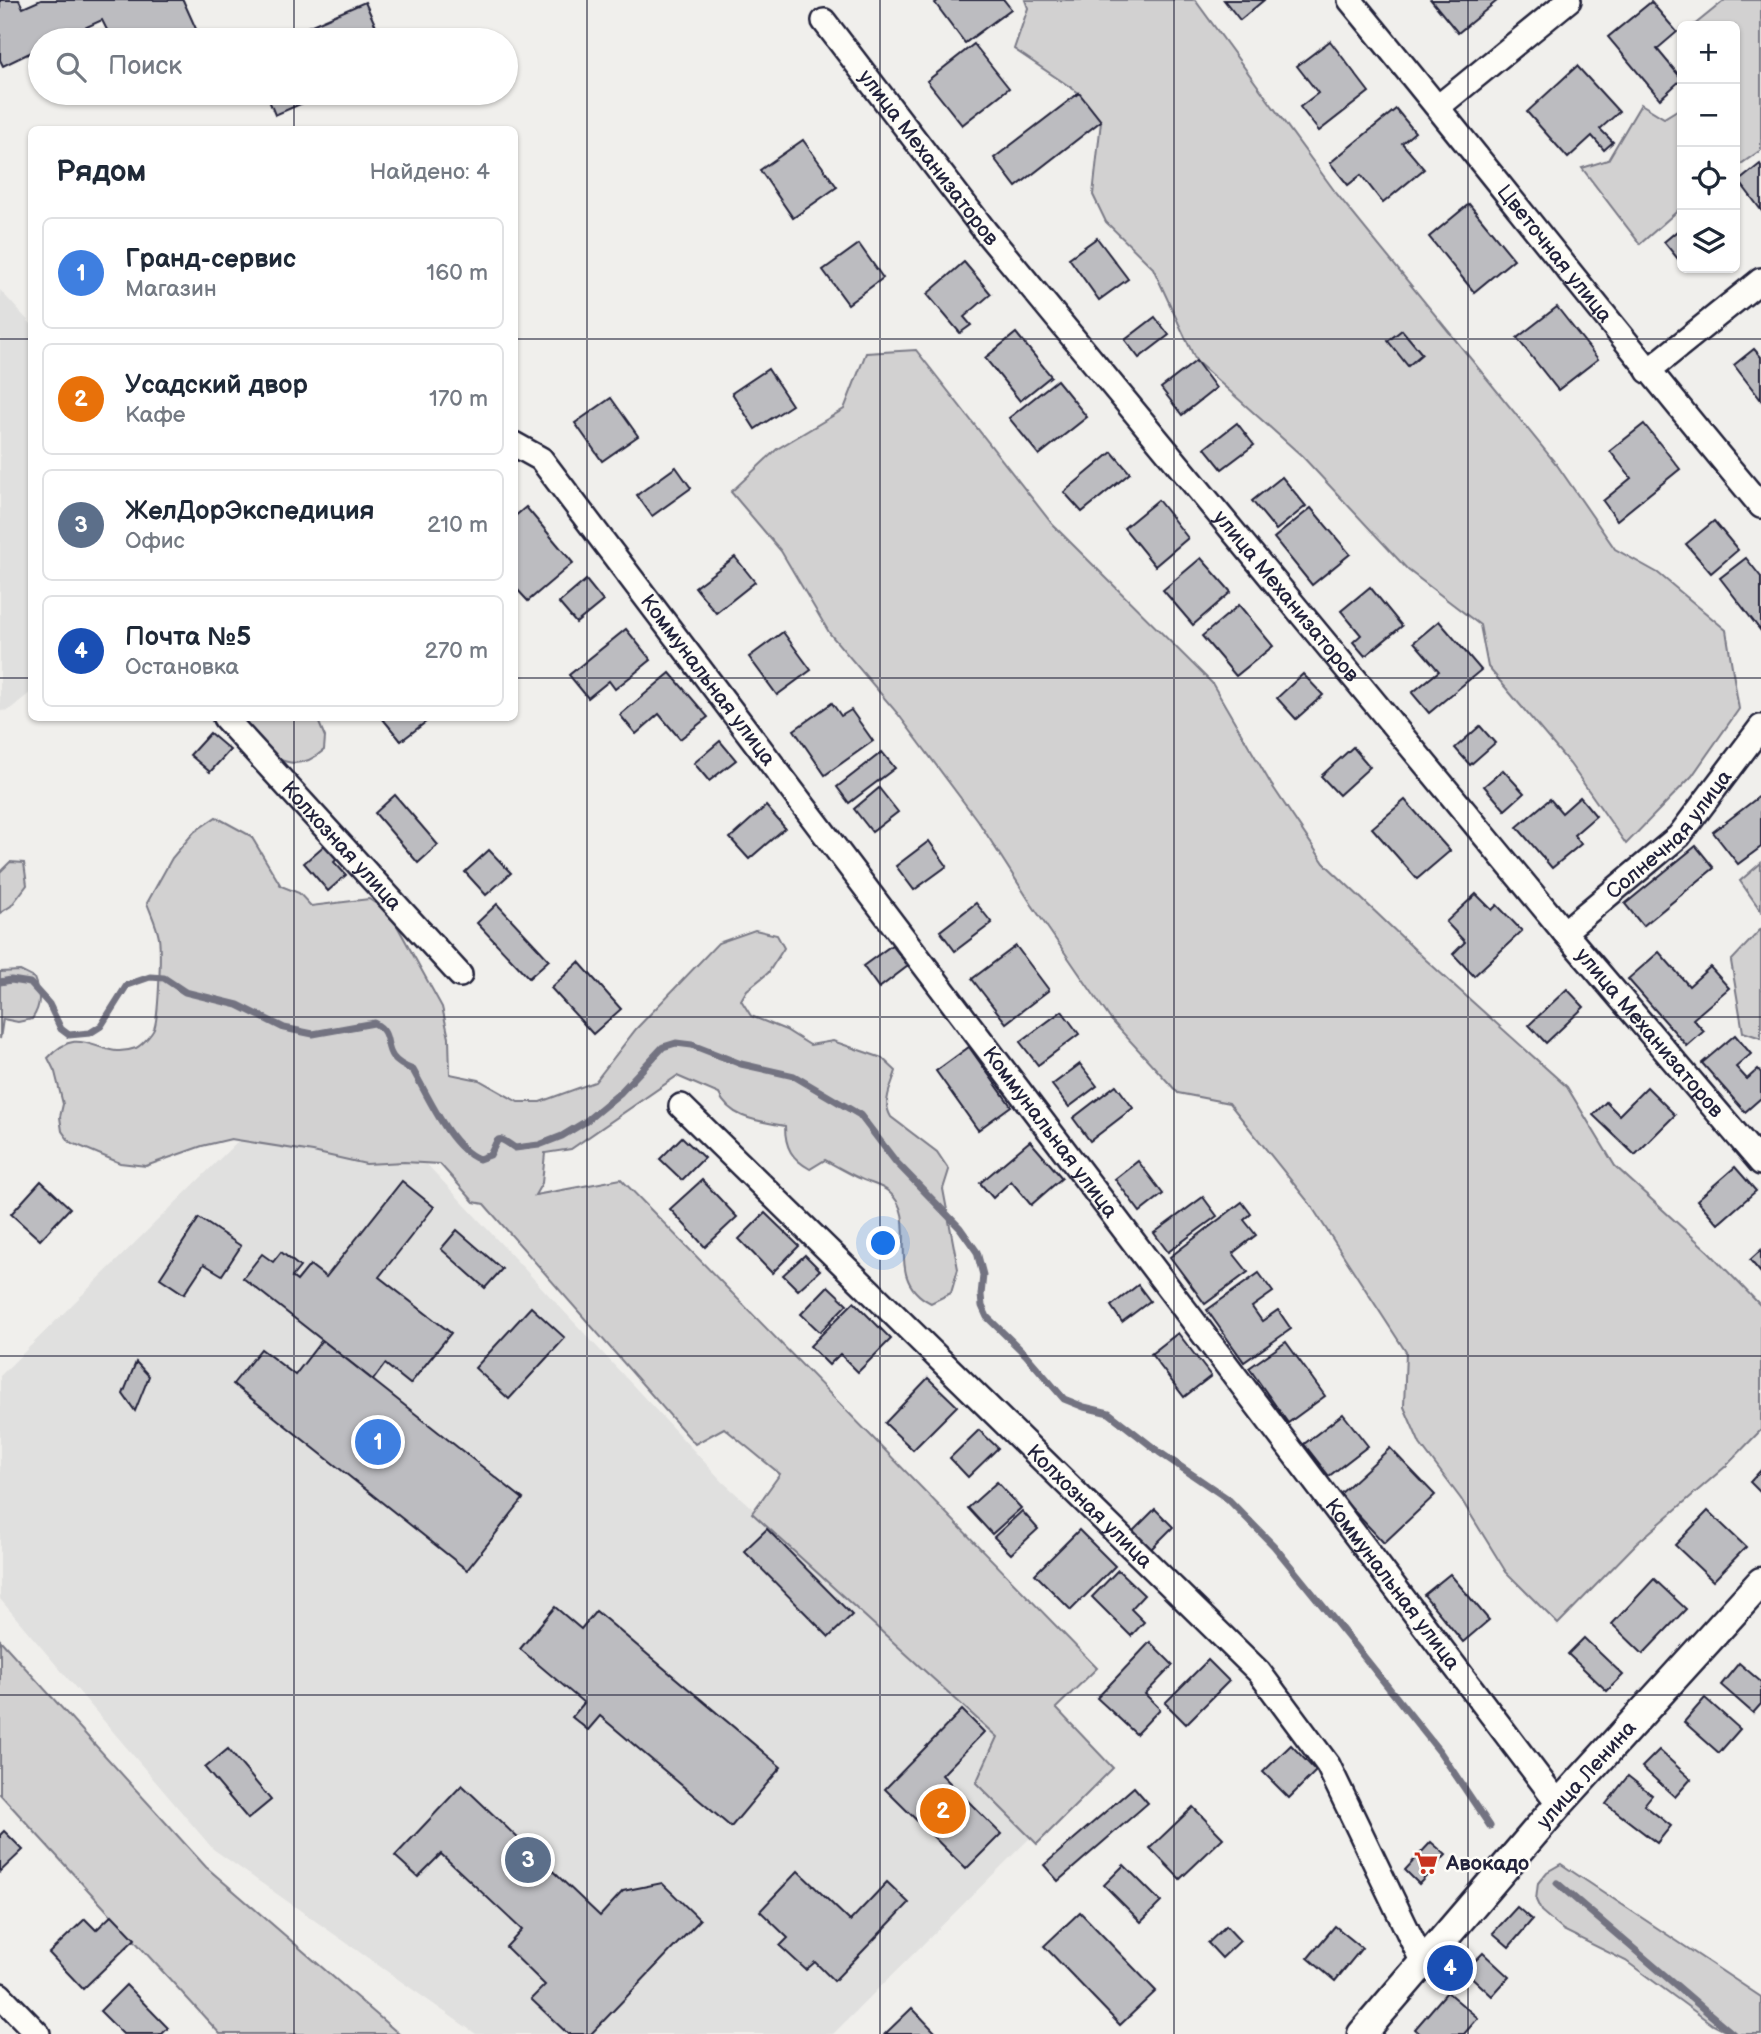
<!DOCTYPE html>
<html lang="ru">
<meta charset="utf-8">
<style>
:root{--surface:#fff;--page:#f2f2f3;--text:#1f2937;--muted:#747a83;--line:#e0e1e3;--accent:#b45309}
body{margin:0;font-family:"Balsamiq Sans",sans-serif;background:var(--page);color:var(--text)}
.controls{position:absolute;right:21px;top:21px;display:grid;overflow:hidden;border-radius:10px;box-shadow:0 2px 5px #0004}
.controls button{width:63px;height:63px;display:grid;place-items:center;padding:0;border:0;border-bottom:2px solid var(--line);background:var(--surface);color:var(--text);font:35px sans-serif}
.you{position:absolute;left:884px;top:1244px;width:24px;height:24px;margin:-18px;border:5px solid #fff;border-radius:50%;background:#1a73e8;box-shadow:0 0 0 10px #1a73e833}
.badge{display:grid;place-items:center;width:46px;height:46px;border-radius:50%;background:var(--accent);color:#fff;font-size:23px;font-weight:700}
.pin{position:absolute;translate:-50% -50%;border:4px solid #fff;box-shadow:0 2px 7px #0006}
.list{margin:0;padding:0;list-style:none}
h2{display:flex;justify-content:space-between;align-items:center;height:91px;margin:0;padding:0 28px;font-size:30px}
h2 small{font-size:23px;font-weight:400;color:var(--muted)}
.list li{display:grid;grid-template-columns:46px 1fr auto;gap:21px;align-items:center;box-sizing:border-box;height:112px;margin:0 14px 14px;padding:0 14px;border:2px solid var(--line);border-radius:10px}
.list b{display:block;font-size:26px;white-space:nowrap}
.list p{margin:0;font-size:23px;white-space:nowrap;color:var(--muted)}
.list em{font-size:23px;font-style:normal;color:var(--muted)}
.icon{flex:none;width:38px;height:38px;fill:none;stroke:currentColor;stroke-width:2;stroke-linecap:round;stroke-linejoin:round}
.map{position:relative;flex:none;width:1761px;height:2034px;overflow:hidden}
.search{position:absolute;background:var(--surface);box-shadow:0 2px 5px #0004;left:28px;top:28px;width:490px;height:77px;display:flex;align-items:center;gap:18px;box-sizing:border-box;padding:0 24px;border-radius:38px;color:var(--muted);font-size:26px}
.panel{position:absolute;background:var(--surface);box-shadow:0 2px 5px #0004;left:28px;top:126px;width:490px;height:595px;border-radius:10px}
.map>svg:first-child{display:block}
</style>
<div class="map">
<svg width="1761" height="2034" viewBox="0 0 1761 2034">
<rect width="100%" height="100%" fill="#f0efec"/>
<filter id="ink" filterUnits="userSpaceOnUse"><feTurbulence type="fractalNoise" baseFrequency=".0143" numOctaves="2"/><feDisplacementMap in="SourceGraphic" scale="14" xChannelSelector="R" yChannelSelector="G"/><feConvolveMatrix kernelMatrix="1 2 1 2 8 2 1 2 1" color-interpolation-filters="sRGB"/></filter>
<g filter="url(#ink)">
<g fill="#e0e0df">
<path d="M0,290L32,325L31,692L9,710L0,711Z"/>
<path d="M325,1055L723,1482L1071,1797L833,2034H476L213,1849L0,1599V1376Z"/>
</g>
<g fill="#d2d1d1" stroke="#7a7a86" stroke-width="2">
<path d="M1025,0H1195L1336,193L1557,465L1615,549L1658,573L1726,630L1739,709L1692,776L1626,844L1570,764L1488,667L1480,625L1408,570L1302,456L1196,361L1153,268L1106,222L1093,195L1101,121L1079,93L1014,49L1028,8Z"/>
<path d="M1725,0H1761V150L1735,168V26H1693Z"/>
<path d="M1641,104L1664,118L1682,107V207L1640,244L1582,168L1608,160Z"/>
<path d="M916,350L1053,525L1212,683L1271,784L1324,863L1426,960L1567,1087L1615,1166L1709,1252L1761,1306V1430L1726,1466L1636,1544L1558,1624L1506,1572L1461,1499L1420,1444L1404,1407L1406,1352L1310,1204L1229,1103L1178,1093L1111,1020L1032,905L980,824L898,714L830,634L781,551L731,492L777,449L844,409L866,353Z"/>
<path d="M241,718H317L325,737L324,750C289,781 259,750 241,718Z"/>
<path d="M216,817L251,836L281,886L299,893L311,906L369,899L390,913L442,1007L449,1038L450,1074L479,1080L518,1102H540L595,1082L636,1029L718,943L755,930L777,935L784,948L768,973L747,990L741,1000L751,1016L786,1030L810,1045L833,1041L882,1058L896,1071C891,1087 882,1102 891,1117L937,1152L949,1170L943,1189L958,1269L951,1293L931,1303C880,1278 923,1221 889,1192C882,1185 868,1183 859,1178C848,1173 836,1166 825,1160L810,1169C792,1159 785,1148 785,1126C760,1121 730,1119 719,1094L677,1076L571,1149L545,1153L542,1183L535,1195L621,1179L1097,1668L1056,1708L1113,1768L1037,1844L976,1783L997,1737L752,1513L780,1474L724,1428L695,1444L484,1204L474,1202L440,1164L404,1162L366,1164L313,1152L231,1139L202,1146L146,1166L120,1163L70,1142L62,1131L60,1117L63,1104L55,1072L48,1058C83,1020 97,1062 136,1048C141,1046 152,1034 154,1029C159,1016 161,952 159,938C157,926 151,914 147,903L172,858L194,832Z"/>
<path d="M10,862L24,863L27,885L11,906L0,913V872Z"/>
<path d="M1761,863V911L1740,881Z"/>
<path d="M1761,929V1038L1743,1032L1731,961Z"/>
<path d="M20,971L34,978C40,994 42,1004 32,1019L18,1022L3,1019L0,1039V972Z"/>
<path d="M0,1640L206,1867L399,2034H220L0,1794Z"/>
<path d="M1561,1864L1761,1997V2034H1731L1713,2025L1626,1961L1563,1930L1541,1911L1536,1900L1538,1883L1547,1872Z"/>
</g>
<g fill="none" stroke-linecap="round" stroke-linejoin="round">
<g stroke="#737381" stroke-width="7">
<path d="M0,982L11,980L30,983L49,1004L61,1029L69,1035L90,1033L101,1026L127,985L150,977L164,978L185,992L238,1005L284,1028L313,1034L374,1023C399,1036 374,1055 413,1070C428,1096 450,1148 479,1159L490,1155C499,1139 495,1133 515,1148L539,1145L562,1136L585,1122L620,1093L663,1047L676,1043L692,1045L741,1064L794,1076L860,1115L896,1162L960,1228L977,1252L983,1275L981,1295L982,1306L987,1317L1026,1355L1064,1399L1084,1407L1109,1413L1159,1452L1228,1499L1274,1546L1357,1648L1440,1752L1490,1826"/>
<path d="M1557,1883L1733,2034"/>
</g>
</g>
<g fill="#bcbcc0" stroke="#22223b" stroke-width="2">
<path d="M0,0H19L23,8L41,0H183L201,40H112L102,20L58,40H40V48L3,66L0,60Z"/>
<path d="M939,0H1004L1011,9L965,43L935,3Z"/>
<path d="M1224,0H1264L1240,20Z"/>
<path d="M1431,0H1498L1458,33Z"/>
<path d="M365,2L382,40H277Z"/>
<path d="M1651,2L1677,32L1657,49L1682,79L1660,99L1608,37Z"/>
<path d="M1330,41L1369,92L1319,131L1300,107L1318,93L1297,66Z"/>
<path d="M974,44L1009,88L962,125L927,81Z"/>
<path d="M1577,66L1619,112L1600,129L1613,142L1604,150L1592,136L1568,158L1527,112Z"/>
<path d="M266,93H326L275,115Z"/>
<path d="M1079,93L1101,121L1016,187L994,158Z"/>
<path d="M1396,109L1415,132L1402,143L1424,169L1383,203L1361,175L1348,185L1330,163Z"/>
<path d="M803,140L837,187L793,218L760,170Z"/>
<path d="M1760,164L1761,166V210L1739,181Z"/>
<path d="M1469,204L1514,259L1474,292L1429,237Z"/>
<path d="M1682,227V264L1664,242Z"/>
<path d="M1097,238L1128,279L1099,300L1069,258Z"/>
<path d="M859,244L883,278L848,304L823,270Z"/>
<path d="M964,262L991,294L964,317L971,325L960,333L927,294Z"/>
<path d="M1557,307L1598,359L1558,390L1517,338Z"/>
<path d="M1155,317L1169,335L1139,358L1125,340Z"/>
<path d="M1402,330L1422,354L1408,366L1388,341Z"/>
<path d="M1016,333L1051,376L1020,401L985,358Z"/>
<path d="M1754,349L1761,357V400L1734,365Z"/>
<path d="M1196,361L1216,388L1182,415L1161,388Z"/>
<path d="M768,369L792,405L755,429L732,393Z"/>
<path d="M1057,380L1087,417L1039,455L1009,418Z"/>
<path d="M611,398L638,436L602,461L575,423Z"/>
<path d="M1237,423L1254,445L1222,469L1205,448Z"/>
<path d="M1644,424L1680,469L1617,520L1603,501L1631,478L1610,451Z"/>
<path d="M1112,452L1130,473L1082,512L1064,492Z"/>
<path d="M676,467L691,488L652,516L637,495Z"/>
<path d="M1282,477L1306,506L1276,530L1252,501Z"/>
<path d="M1158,500L1188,538L1155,566L1124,528Z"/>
<path d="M526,507L573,563L528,601L514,586V517Z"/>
<path d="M1311,508L1350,554L1312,585L1274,538Z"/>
<path d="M1714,521L1738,550L1711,573L1686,544Z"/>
<path d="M735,557L755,582L716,613L695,587Z"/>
<path d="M1201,558L1231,592L1193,625L1163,590Z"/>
<path d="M1746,558L1761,577V631L1720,578Z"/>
<path d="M586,580L603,601L576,623L559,603Z"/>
<path d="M1370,587L1402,626L1365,656L1353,642L1361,635L1341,611Z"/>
<path d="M1239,605L1273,646L1236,676L1202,636Z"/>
<path d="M1439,621L1481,670L1429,713L1412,693L1439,671L1414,642Z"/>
<path d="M626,629L651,660L615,689L609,681L588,698L569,675Z"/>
<path d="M783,632L811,670L777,695L749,657Z"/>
<path d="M670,673L708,717L680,739L659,714L636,734L620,715Z"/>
<path d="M1303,674L1323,695L1296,719L1277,698Z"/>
<path d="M832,703L841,716L851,710L873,741L825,775L794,730Z"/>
<path d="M382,718H431L401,741Z"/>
<path d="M1480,726L1495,743L1470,765L1455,748Z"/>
<path d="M210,733L230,750L210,772L190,755Z"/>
<path d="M720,741L736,760L709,781L694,763Z"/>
<path d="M1353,747L1370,767L1339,795L1321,776Z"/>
<path d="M882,752L895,768L849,803L837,787Z"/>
<path d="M1503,770L1524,793L1505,810L1484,786Z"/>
<path d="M879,788L898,812L872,832L854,809Z"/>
<path d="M395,795L438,845L418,863L375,813Z"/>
<path d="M1761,795V847L1738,864L1713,832Z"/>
<path d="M1580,797L1596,816L1574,835L1581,844L1552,868L1517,827L1550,799L1562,813Z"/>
<path d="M1405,800L1450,851L1417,879L1372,828Z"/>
<path d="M766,806L785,828L749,859L730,838Z"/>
<path d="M929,841L947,866L914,890L896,866Z"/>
<path d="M327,843L339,857L334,862L346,875L328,891L304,863Z"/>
<path d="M1696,846L1714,868L1643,926L1625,904Z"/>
<path d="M489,850L511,873L486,895L465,872Z"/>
<path d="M1476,894L1492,910L1497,905L1522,931L1474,976L1453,954L1465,942L1446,922Z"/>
<path d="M976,903L992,923L955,951L940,931Z"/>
<path d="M497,904L549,960L529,978L477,923Z"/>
<path d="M892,945L908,966L879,988L863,966Z"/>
<path d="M1016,946L1049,990L1006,1023L972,979Z"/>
<path d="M1659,952L1689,986L1710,967L1729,988L1693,1019L1704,1031L1687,1046L1628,979Z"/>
<path d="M579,962L621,1009L593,1034L551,988Z"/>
<path d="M1567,989L1584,1007L1546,1043L1529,1025Z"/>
<path d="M1062,1011L1079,1034L1038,1065L1020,1042Z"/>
<path d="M1735,1035L1751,1054L1736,1067L1747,1079L1758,1069L1761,1073V1098L1745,1112L1702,1063Z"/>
<path d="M969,1047L1011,1106L978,1130L936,1071Z"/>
<path d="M1080,1064L1097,1086L1069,1107L1052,1085Z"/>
<path d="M1116,1085L1133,1108L1090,1141L1073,1118Z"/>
<path d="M1647,1087L1675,1115L1635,1155L1593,1115L1606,1102L1619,1115Z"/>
<path d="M682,1137L704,1158L682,1180L660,1159Z"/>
<path d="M1030,1141L1062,1178L1031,1205L1011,1181L993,1198L980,1183Z"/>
<path d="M1138,1161L1163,1194L1140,1212L1115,1179Z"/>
<path d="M1735,1167L1756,1191L1718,1224L1697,1200Z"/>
<path d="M702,1180L737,1217L705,1247L670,1209Z"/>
<path d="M41,1181L70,1208L40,1240L11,1214Z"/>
<path d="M402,1181L434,1207L379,1277L451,1333L410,1384L385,1364L373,1380L243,1278L262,1254L273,1262L281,1252L300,1267L292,1277L297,1281L310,1265L326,1277Z"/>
<path d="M1203,1197L1217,1216L1168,1252L1154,1233Z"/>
<path d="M1242,1202L1251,1214L1244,1220L1256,1235L1233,1253L1248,1272L1205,1304L1170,1257Z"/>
<path d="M765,1213L799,1246L772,1273L739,1239Z"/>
<path d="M199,1218L241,1246L222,1275L204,1264L184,1294L160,1278Z"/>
<path d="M457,1230L502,1269L485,1288L441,1249Z"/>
<path d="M1761,1250V1273L1750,1260Z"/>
<path d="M805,1255L820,1270L798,1290L783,1275Z"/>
<path d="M1259,1273L1273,1292L1252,1307L1262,1321L1278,1310L1291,1329L1244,1362L1207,1310Z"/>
<path d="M1138,1285L1150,1301L1122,1322L1111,1306Z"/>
<path d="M828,1286L847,1304L820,1332L801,1314Z"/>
<path d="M854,1302L891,1339L858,1372L840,1354L829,1365L810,1346Z"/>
<path d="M531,1307L565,1338L509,1399L475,1368Z"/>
<path d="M1178,1333L1211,1376L1184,1397L1151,1354Z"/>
<path d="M322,1340L523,1499L467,1570L233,1384L261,1349L295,1375Z"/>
<path d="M1286,1342L1325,1396L1288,1423L1249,1368Z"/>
<path d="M136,1362L149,1376L135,1411L123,1394Z"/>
<path d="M928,1378L957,1406L913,1450L885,1423Z"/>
<path d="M1343,1414L1368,1446L1329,1476L1304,1444Z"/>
<path d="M979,1430L998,1448L968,1477L950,1458Z"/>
<path d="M1390,1448L1435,1495L1384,1543L1339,1495Z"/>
<path d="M1761,1470V1493L1750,1482Z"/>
<path d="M997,1482L1021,1508L992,1534L968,1508Z"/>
<path d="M1155,1509L1173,1527L1151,1549L1133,1531Z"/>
<path d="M1022,1511L1038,1529L1011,1554L994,1537Z"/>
<path d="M1708,1511L1746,1547L1713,1581L1675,1545Z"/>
<path d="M767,1529L852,1615L829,1637L744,1551Z"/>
<path d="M1079,1530L1115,1566L1071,1610L1035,1574Z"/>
<path d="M1118,1570L1144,1595L1131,1609L1144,1622L1131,1636L1092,1597Z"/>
<path d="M1450,1574L1489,1620L1463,1642L1424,1595Z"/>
<path d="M1654,1579L1686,1609L1643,1654L1612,1624Z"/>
<path d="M555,1607L581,1629L596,1611L781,1767L731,1827L600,1716L588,1730L572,1717L584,1703L520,1649Z"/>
<path d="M1584,1638L1623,1675L1607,1691L1568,1654Z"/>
<path d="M1150,1642L1173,1665L1145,1694L1160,1709L1136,1734L1097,1698Z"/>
<path d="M1208,1660L1229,1681L1186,1724L1165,1703Z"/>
<path d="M1739,1663L1761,1682V1704L1753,1713L1721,1685Z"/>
<path d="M1705,1698L1740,1729L1719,1753L1684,1722Z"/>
<path d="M962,1710L984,1732L942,1775L1001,1834L966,1869L885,1789Z"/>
<path d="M1291,1745L1316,1771L1289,1798L1263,1772Z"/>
<path d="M228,1749L271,1800L248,1819L205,1768Z"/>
<path d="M1659,1750L1691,1779L1675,1797L1642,1767Z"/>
<path d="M1628,1776L1652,1795L1644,1805L1671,1826L1657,1843L1606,1804Z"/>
<path d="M462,1785L600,1916L623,1891L662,1883L700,1920L591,2034H568L531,1999L545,1985L506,1947L522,1930L441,1854L418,1877L395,1856Z"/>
<path d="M1134,1787L1148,1803L1058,1881L1044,1865Z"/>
<path d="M1193,1807L1223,1838L1180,1879L1150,1848Z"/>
<path d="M4,1831L23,1850L0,1872V1835Z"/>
<path d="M1431,1842L1446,1855L1419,1884L1405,1870Z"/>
<path d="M1124,1865L1161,1902L1141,1922L1104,1885Z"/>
<path d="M798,1871L850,1921L887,1882L909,1903L834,1981L815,1962L806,1970L780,1946L788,1938L760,1911Z"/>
<path d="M1517,1907L1532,1920L1509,1947L1493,1933Z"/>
<path d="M1080,1912L1156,1991L1120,2025L1044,1946Z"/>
<path d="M112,1915L135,1939L83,1989L49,1953L85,1919L96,1930Z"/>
<path d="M1226,1926L1240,1941L1222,1958L1208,1943Z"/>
<path d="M1335,1926L1362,1948L1335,1981L1308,1958Z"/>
<path d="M1483,1953L1509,1977L1492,1996L1465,1971Z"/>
<path d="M126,1985L168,2028L162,2034H123L100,2011Z"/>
<path d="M1447,1992L1478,2018L1464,2034H1420L1415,2029Z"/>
<path d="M912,2008L937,2034H885Z"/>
</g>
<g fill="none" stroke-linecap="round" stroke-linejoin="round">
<g stroke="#22223b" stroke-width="28">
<g id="minor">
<path id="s1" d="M1350,0C1488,168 1621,339 1761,506"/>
<path id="s2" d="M824,21L985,231L1564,932L1761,1163"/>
<path d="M1438,107L1569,0"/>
<path d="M1648,371L1761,280"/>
<path id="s3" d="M514,444L541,459L1559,1804"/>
<path id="s4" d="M225,718L460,975"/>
<path id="s5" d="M1564,932L1679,836L1761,727"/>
<path id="s6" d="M681,1106L1259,1672L1328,1765L1423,1963"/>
<path d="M0,1995L38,2034"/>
</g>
</g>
<g stroke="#22223b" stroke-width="33">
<g id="tertiary">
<path id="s7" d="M1362,2034L1559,1804L1761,1582"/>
</g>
</g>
<use href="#minor" stroke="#fdfcf7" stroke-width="23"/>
<use href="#tertiary" stroke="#fdfcf7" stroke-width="28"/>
</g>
</g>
<path fill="none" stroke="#22223b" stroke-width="2" stroke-opacity="0.55" d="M294,0V40M587,0V2034M880,0V2034M1174,0V2034M1468,0V2034M294,93V130M0,339H32M514,339H1761M0,678H32M514,678H1761M294,718V2034M0,1017H1761M0,1356H1761M0,1695H1761"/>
<defs>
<g id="supermarket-bare" transform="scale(1.89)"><path d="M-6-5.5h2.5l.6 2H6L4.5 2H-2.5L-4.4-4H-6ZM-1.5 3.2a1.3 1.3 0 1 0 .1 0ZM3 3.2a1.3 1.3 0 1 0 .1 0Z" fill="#c8321e" stroke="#fdfcf7" stroke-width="2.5" paint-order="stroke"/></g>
</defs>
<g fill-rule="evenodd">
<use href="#supermarket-bare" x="1426" y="1863"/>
</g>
<g text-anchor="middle" stroke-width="5" stroke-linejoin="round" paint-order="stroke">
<g font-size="21" fill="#22223b" stroke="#fdfcf7">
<text dy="7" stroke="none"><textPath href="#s2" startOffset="172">улица Механизаторов</textPath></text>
<text dy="7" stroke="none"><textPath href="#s1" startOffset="326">Цветочная улица</textPath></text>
<text dy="7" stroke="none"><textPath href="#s2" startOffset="738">улица Механизаторов</textPath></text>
<text dy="7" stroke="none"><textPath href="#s3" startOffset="308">Коммунальная улица</textPath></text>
<text dy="7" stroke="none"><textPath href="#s5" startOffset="144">Солнечная улица</textPath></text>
<text dy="7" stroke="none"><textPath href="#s4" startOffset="173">Колхозная улица</textPath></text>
<text dy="7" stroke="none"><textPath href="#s2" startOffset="1306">улица Механизаторов</textPath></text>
<text dy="7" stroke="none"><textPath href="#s3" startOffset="875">Коммунальная улица</textPath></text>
<text dy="7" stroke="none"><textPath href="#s6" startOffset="572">Колхозная улица</textPath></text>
<text dy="7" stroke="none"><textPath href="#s3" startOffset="1442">Коммунальная улица</textPath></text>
<text dy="7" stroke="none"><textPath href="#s7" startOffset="343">улица Ленина</textPath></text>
</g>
<g font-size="21" font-weight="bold" fill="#22223b" stroke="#fdfcf7" text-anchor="start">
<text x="1446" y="1870">Авокадо</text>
</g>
</g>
</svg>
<div class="controls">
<button>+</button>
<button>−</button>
<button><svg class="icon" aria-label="locate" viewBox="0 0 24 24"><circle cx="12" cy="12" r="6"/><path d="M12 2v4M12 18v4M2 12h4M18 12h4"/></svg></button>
<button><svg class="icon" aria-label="layers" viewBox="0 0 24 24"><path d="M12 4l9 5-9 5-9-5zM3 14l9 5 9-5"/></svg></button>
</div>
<div class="you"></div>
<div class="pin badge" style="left:378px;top:1442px;background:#3f7fe0">1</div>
<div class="pin badge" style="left:943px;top:1811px;background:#e8710a">2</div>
<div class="pin badge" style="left:528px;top:1860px;background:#5c6f8a">3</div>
<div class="pin badge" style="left:1450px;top:1968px;background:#1a4fb4">4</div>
<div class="search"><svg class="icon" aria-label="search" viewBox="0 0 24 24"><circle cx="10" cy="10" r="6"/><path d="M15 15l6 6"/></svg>Поиск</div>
<section class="panel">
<h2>Рядом<small>Найдено: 4</small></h2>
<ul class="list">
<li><span class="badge" style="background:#3f7fe0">1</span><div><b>Гранд-сервис</b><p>Магазин</p></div><em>160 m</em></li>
<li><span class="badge" style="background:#e8710a">2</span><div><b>Усадский двор</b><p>Кафе</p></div><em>170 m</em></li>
<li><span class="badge" style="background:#5c6f8a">3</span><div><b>ЖелДорЭкспедиция</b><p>Офис</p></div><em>210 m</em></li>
<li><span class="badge" style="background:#1a4fb4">4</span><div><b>Почта №5</b><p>Остановка</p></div><em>270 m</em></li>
</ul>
</section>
</div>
